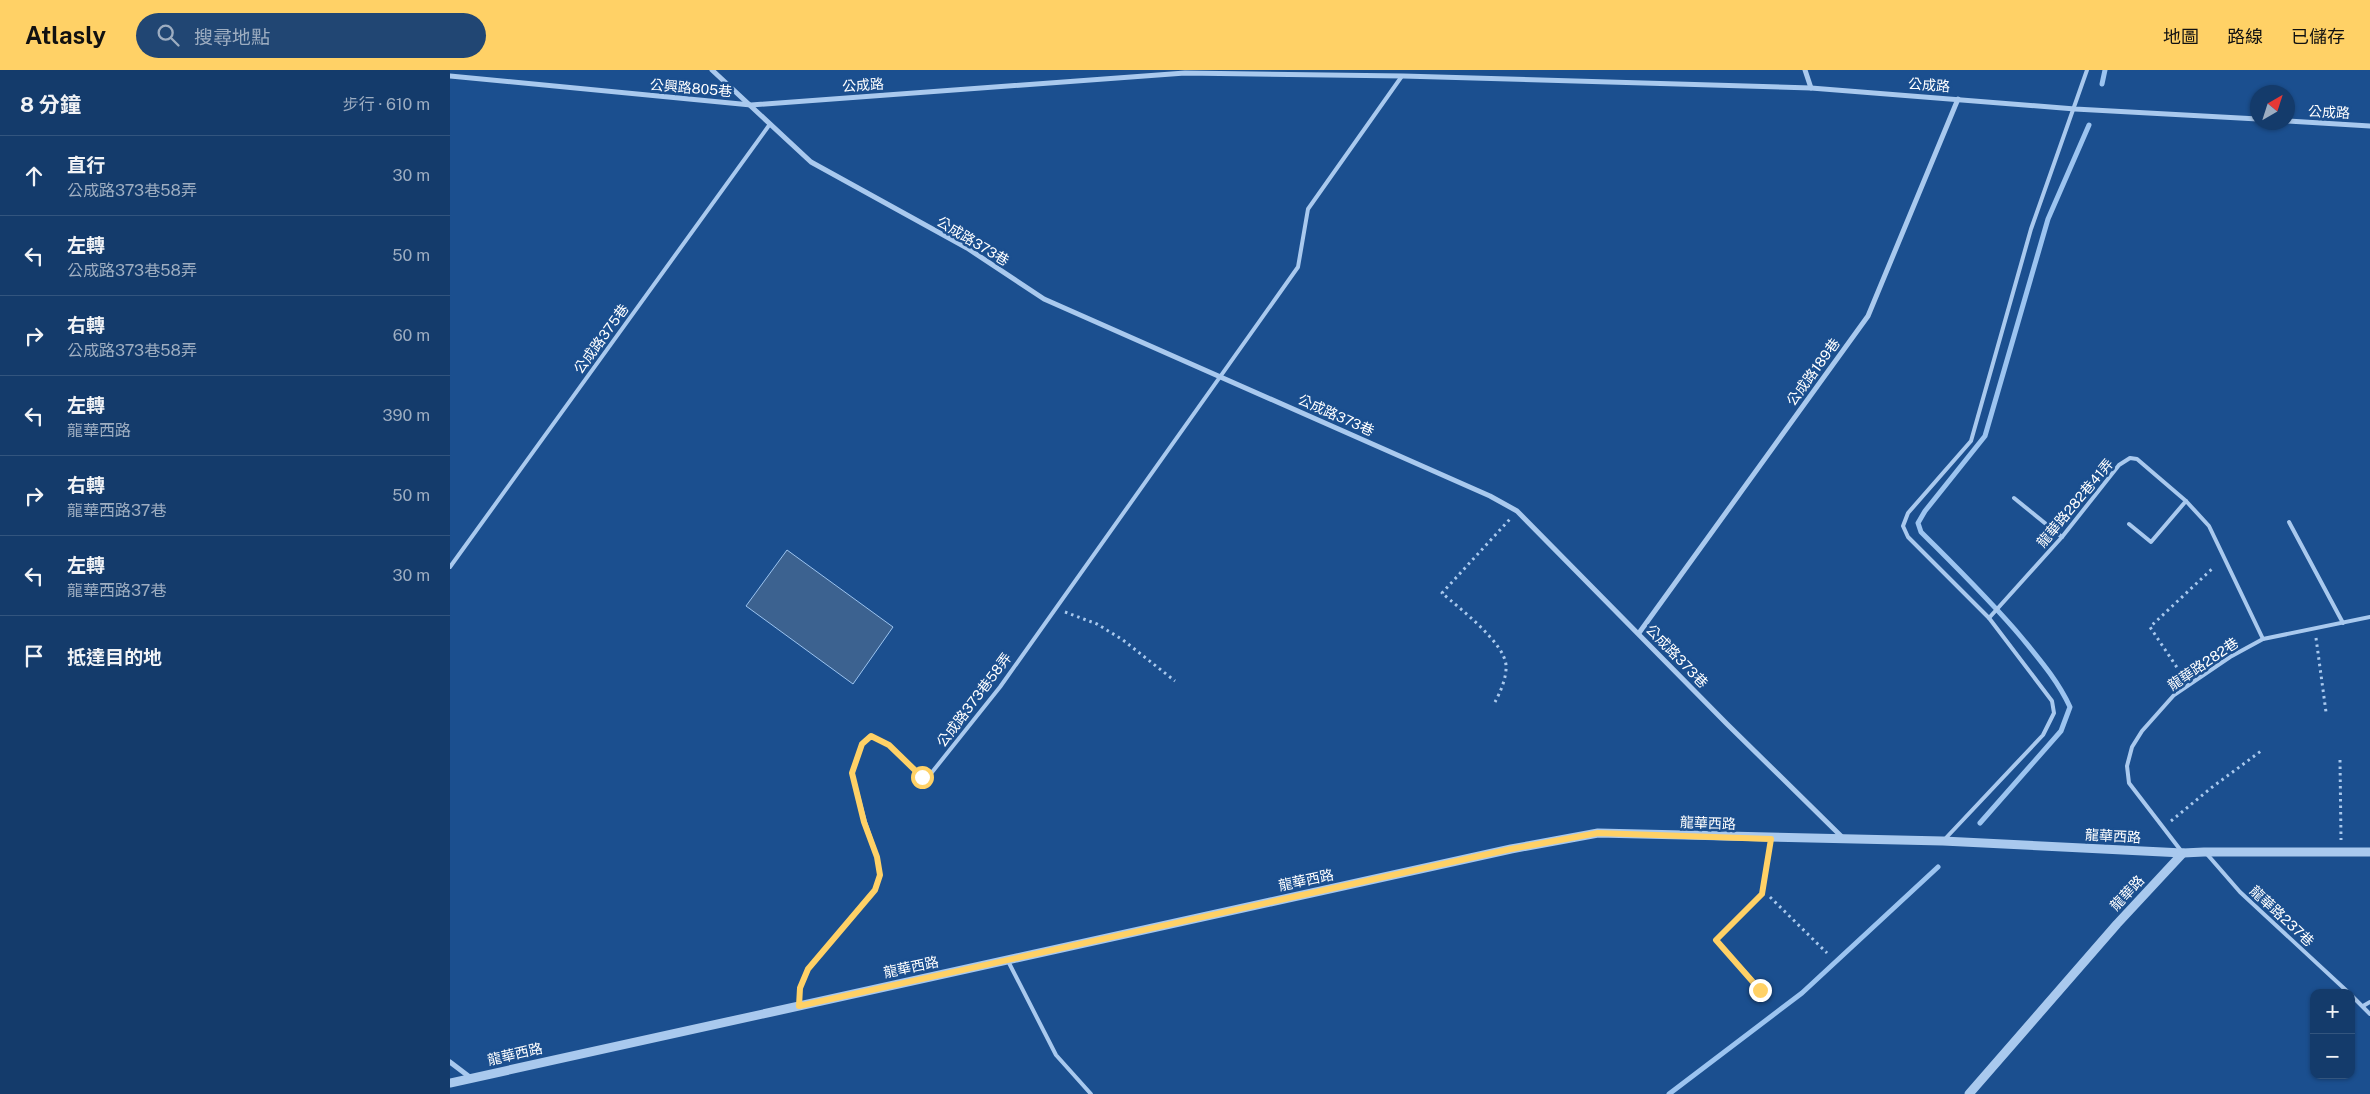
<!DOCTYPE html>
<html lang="zh-TW">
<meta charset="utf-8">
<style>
:root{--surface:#143b6b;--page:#214673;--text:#f1f3f6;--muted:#9dadc1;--line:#33557e;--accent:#ffd166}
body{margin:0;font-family:"Public Sans","Noto Sans TC",sans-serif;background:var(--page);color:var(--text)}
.controls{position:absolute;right:15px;bottom:15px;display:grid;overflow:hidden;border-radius:10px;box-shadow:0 1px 4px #0004}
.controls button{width:45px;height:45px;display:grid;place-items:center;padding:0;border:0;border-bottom:1px solid var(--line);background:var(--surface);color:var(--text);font:25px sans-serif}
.compass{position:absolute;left:1800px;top:15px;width:45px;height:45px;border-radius:50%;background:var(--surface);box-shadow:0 1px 4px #0004;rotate:39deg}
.stop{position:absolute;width:15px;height:15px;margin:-11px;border:4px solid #ffd166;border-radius:50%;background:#fff}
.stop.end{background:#ffd166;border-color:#fff;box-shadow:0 1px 5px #0008}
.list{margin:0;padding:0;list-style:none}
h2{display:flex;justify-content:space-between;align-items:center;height:65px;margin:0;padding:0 20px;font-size:21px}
h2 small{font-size:16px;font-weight:400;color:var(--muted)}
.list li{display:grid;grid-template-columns:32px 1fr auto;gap:15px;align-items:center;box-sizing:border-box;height:80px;padding:0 20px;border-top:1px solid var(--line)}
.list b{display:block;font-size:19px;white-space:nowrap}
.list p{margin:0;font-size:16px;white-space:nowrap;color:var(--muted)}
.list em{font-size:16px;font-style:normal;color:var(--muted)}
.icon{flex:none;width:28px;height:28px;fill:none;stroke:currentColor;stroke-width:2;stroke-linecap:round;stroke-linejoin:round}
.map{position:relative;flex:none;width:1920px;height:1024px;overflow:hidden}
header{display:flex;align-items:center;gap:30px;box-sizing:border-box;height:70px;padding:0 25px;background:var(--accent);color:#111}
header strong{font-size:24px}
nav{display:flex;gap:28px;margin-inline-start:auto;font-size:18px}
.search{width:350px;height:45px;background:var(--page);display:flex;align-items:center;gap:12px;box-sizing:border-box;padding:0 18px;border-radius:28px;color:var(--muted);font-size:19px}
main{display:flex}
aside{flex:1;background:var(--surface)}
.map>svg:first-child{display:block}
</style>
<header>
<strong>Atlasly</strong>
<div class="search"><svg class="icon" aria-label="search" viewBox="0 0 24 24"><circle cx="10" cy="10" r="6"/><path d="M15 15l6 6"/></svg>搜尋地點</div>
<nav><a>地圖</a><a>路線</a><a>已儲存</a></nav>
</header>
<main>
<aside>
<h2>8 分鐘<small>步行 · 610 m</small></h2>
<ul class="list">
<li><svg class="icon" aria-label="ahead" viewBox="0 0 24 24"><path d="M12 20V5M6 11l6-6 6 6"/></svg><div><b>直行</b><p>公成路373巷58弄</p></div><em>30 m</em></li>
<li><svg class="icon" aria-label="left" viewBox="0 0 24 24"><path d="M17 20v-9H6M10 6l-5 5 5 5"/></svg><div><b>左轉</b><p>公成路373巷58弄</p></div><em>50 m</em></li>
<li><svg class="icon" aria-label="right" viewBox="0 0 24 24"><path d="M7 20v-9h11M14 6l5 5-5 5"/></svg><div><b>右轉</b><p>公成路373巷58弄</p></div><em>60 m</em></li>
<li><svg class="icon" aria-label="left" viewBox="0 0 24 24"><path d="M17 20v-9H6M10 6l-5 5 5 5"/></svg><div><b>左轉</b><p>龍華西路</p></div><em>390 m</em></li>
<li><svg class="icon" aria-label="right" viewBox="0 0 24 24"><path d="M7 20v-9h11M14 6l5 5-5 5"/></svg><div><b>右轉</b><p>龍華西路37巷</p></div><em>50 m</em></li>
<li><svg class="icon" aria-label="left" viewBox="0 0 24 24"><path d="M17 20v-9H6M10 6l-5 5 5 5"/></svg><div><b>左轉</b><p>龍華西路37巷</p></div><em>30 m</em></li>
<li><svg class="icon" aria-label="arrive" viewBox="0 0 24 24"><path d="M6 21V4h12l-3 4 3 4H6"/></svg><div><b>抵達目的地</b></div></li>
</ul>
</aside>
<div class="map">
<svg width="1920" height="1024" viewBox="0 0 1920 1024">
<rect width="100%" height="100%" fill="#1b4f8f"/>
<path fill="#3c6290" stroke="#9cc4f0" d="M337,480L443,557L403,614L296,536Z"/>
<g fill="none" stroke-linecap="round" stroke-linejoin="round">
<g stroke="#9cc4f0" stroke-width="5">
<path d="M1652,14L1655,0"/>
<path d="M1530,753L1611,661L1620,637C1608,611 1590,590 1572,568C1540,530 1506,497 1471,462L1468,453L1475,441L1535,366L1598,149L1639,55"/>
<path d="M1219,1024L1352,923L1488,797"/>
</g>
<g stroke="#a9c9ee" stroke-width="3" stroke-dasharray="2.5 4" stroke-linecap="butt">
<path d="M615,542L647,554L673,570L725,611"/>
<path d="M1866,568L1876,642"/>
<path d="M1734,608L1700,557L1764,497"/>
<path d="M1045,632C1050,623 1057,607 1056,595C1054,572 1009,538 992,523L1060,449"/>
<path d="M1890,690L1891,770"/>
<path d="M1721,751L1761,718L1811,681"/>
<path d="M1320,827L1377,883"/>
</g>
<g stroke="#a9c9ee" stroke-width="4">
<path d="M1564,428L1612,467"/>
<path d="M1839,452L1893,553"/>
<path d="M1679,454L1701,472L1736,431"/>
<path d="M0,497L320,54"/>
<path d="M1539,548L1612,467L1669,395L1680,388L1687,389L1736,431L1759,456L1813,569"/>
<path d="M1494,770L1593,665L1604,643L1602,631L1539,548L1458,467L1453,456L1458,443L1521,371L1581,159L1637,0"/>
<path d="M1732,782L1679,713L1677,696L1682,677L1692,661L1724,625L1780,587L1813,569L1920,547"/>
<path d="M1756,783L1790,822L1899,923"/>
<path d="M558,891L606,985L641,1024"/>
<path d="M1311,920L1266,870L1312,824L1321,769"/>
<path d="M1901,925L1920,944"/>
<path d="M349,936L350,918L358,899L425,820L430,805L427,787L415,752L402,703L412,674L421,666L439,675L472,707L479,706L550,617L848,197L858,139L952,6"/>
<path d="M1913,936L1920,932"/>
</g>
<g stroke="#a9c9ee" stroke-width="5">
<path d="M262,0L361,92L517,178L594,229L1040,426L1067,441L1277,654L1392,767"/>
<path d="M1355,0L1361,18"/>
<path d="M0,6L301,35L735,3L953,6L1361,18L1625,39L1808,49"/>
<path d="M1838,51L1920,56"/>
<path d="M1189,563L1418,246L1508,29"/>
<path d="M0,992L21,1008"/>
</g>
<g stroke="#a9c9ee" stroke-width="9">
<path d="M0,1013L1061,779L1148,763L1493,771L1733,783L1754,782H1920"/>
<path d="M1519,1024L1667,854L1733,783"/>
</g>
</g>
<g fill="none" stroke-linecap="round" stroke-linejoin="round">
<path stroke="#ffd166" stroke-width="6" d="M472,707L439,675L421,666L412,674L402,703L414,752L427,787L430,805L425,820L358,899L350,918L349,936L1061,779L1148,763L1321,769L1312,824L1266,870L1310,920"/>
</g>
<g text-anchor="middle" stroke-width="5" stroke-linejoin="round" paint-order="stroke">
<g font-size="14" fill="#fff" stroke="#1b4f8f">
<text transform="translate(413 15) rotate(-4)" y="5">公成路</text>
<text transform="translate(1479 15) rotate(4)" y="5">公成路</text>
<text transform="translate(241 18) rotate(5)" y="5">公興路805巷</text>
<text transform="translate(1879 42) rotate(3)" y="5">公成路</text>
<text transform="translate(523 171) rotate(31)" y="5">公成路373巷</text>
<text transform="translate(151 269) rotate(-54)" y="5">公成路375巷</text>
<text transform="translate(1363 302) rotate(-54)" y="5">公成路189巷</text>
<text transform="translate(886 345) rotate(24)" y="5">公成路373巷</text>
<text transform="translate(1625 433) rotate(-50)" y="5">龍華路282巷41弄</text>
<text transform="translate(1227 586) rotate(46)" y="5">公成路373巷</text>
<text transform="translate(1753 594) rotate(-34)" y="5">龍華路282巷</text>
<text transform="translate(524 630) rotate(-53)" y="5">公成路373巷58弄</text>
<text transform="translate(1258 753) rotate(2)" y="5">龍華西路</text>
<text transform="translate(1663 766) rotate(3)" y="5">龍華西路</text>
<text transform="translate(856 810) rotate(-12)" y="5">龍華西路</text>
<text transform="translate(1677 823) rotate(-47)" y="5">龍華路</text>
<text transform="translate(1832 846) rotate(43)" y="5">龍華路237巷</text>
<text transform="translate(461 897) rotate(-12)" y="5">龍華西路</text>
<text transform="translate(65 984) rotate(-13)" y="5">龍華西路</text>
</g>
</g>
</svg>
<div class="controls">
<button>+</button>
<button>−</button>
</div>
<svg class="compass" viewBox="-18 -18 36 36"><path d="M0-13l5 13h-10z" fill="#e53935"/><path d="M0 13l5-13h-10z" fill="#9dadc1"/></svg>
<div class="stop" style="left:472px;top:707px"></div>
<div class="stop end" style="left:1310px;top:920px"></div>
</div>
</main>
